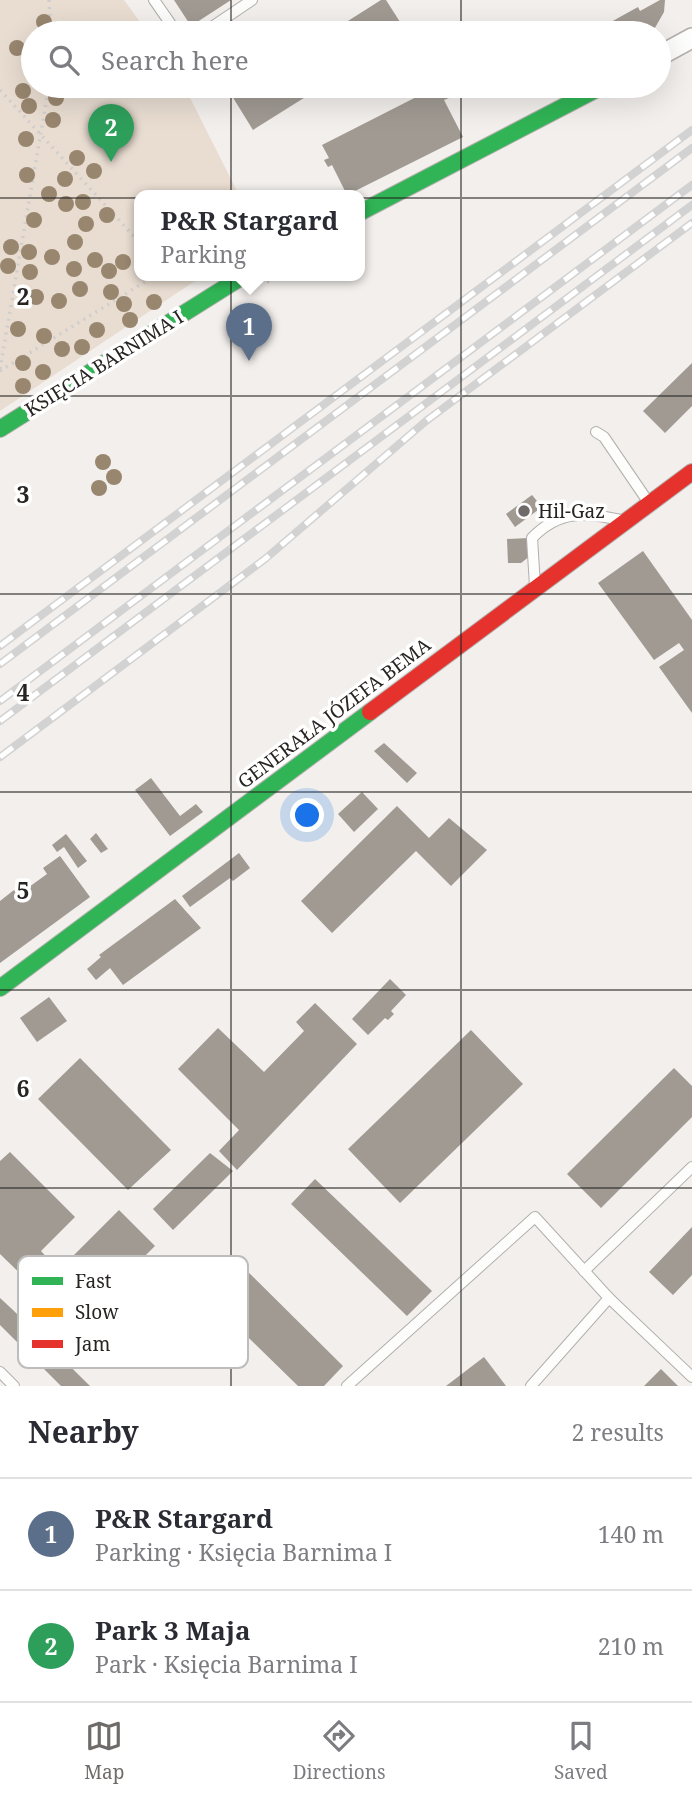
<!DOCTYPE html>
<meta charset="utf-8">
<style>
:root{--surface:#fff;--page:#f7f7f7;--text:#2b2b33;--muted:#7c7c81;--line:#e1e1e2;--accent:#6e6b69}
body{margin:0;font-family:"Noto Serif",serif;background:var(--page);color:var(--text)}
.you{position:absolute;left:308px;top:816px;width:24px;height:24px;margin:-18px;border:5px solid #fff;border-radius:50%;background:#1a73e8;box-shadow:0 0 0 10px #1a73e833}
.badge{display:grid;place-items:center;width:46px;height:46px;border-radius:50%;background:var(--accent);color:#fff;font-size:23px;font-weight:700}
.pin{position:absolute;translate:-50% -58px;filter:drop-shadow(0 2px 4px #0008)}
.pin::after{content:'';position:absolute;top:37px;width:24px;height:21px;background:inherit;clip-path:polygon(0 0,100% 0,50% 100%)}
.popup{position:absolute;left:134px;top:190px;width:231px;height:91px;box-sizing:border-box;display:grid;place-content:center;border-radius:14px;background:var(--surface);filter:drop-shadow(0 2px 5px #0005);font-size:23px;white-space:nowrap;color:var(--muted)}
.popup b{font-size:26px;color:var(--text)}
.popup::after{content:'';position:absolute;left:50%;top:100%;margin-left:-14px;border:14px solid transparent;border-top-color:var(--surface)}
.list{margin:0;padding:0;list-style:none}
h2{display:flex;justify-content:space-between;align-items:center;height:91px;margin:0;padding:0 28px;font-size:30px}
h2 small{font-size:23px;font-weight:400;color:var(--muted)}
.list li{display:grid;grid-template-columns:46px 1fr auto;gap:21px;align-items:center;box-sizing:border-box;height:112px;padding:0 28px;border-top:2px solid var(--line)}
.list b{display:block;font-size:26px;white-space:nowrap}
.list p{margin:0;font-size:23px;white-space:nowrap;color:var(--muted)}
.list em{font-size:23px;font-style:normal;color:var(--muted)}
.icon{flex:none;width:38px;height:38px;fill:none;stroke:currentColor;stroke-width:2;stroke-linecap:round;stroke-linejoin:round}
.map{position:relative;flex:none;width:692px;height:1386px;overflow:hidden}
.search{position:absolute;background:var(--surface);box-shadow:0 7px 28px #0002;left:21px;right:21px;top:21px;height:77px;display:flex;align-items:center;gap:18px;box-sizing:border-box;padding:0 24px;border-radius:38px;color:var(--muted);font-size:26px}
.sheet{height:315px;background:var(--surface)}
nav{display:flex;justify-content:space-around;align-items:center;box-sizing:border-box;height:98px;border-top:2px solid var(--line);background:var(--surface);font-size:19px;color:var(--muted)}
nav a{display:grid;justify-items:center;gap:4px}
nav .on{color:var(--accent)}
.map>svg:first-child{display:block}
</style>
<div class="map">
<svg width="692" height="1386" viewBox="0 0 692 1386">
<rect width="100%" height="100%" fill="#f2efec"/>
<path fill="#e9ddd1" d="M0,0H124L148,33H33V86H184L239,195H139V275H204L0,411Z"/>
<g fill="#a09a93">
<path d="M174,0H231L191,26Z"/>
<path d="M381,0H386L407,33H329Z"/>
<path d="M660,0H665L664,12L652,33H591L638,7L640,11Z"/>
<path d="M247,86H323L253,130L232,96Z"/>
<path d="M535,86H561L541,96Z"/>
<path d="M436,87L439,92L445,89L449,98L444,100L463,137L347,195L332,165L328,167L324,160L329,158L322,145Z"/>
<path d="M692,363V406L665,433L643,411Z"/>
<path d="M532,495L542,507L515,527L506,514Z"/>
<path d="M529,538L530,556L521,563H508L507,539Z"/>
<path d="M643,551L692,620V713L659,667L684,650L679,643L654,660L598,583Z"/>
<path d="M384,743L417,773L407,783L374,751Z"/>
<path d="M151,778L180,816L196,804L203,812L170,836L135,790Z"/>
<path d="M362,792L378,809L354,832L338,814Z"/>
<path d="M397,806L429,838L449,818L487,850L451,886L416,851L332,933L301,901Z"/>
<path d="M96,833L108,849L101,853L90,839Z"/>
<path d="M66,834L87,861L78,868L64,847L57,852L52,845Z"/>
<path d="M239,853L250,868L233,881L230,878L190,907L182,896Z"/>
<path d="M60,856L90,897L0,963V901L14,890L18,895L47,874L43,868Z"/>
<path d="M175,899L201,928L123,985L110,968L96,980L87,969L101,957L99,955Z"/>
<path d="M390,979L406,995L391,1011L394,1014L388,1020L385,1018L368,1035L352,1019Z"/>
<path d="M49,997L67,1021L37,1042L20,1018Z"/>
<path d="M315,1003L357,1044L237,1170L219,1151L239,1130L178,1069L218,1028L264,1072L304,1031L296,1022Z"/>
<path d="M471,1030L523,1084L400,1203L348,1149Z"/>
<path d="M80,1058L171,1150L128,1190L38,1099Z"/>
<path d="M674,1068L692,1086V1117L601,1208L567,1174Z"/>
<path d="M10,1152L75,1217L41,1251L50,1261L46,1264L49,1267L31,1284L0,1254V1161Z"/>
<path d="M210,1153L233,1171L173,1230L153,1209Z"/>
<path d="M315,1179L432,1291L407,1316L291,1204Z"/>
<path d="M119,1210L155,1246L90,1310L70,1289L66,1292L63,1289L66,1285L55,1274Z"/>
<path d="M692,1227V1275L673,1295L649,1272Z"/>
<path d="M236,1260L343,1366L324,1386H298L203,1293Z"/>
<path d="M0,1298L13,1310L90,1386H61L0,1325Z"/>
<path d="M69,1314L108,1353L93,1368L54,1329Z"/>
<path d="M484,1357L506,1386H446Z"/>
<path d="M661,1369L678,1386H644Z"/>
</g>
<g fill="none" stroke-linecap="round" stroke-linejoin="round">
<g stroke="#b1afac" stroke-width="12">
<g id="lane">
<path d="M154,0L177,33"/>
<path d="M203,33L252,0"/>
<path d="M596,432L604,437L649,503"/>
<path d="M535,586L532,538C560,509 585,513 621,520"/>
<path d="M584,1271L692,1167"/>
<path d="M609,1298L692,1377"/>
<path d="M0,1372L14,1386"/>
<path d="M347,1386L535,1217L609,1298L531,1386"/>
</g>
</g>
<g stroke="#b1afac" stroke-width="22">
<path id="street" d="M659,56L692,38"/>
</g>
<g stroke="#b1afac" stroke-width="18">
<g id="fast">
<path d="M359,213L603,86"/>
<path d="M0,429L245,275"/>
<path d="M0,988L370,712"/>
</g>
</g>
<g stroke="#b1afac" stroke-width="18">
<path id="jam" d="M370,712L692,472"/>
</g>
<g stroke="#d0cecd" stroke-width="3.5" stroke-dasharray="2 5" stroke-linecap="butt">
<path d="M49,0L51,33"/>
<path d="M0,90L139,242"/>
<path d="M625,93L639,86"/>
<path d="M267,282L281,275"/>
<path d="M0,369L49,86"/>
<path d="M0,371L156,275"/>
</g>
<use href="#lane" stroke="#fdfdfc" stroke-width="10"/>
<use href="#street" stroke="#fdfdfc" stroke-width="19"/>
<use href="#fast" stroke="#30b455" stroke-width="16"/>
<use href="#jam" stroke="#e5322d" stroke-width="16"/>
<g stroke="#d3d2d2" stroke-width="8">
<g id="rail">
<path d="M0,646L692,130"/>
<path d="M0,664L692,148"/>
<path d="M0,701L692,185"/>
<path d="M0,721L692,205"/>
<path d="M0,757L265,559L426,421L692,223"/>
</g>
</g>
<use href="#rail" stroke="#fff" stroke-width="5" stroke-dasharray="16" stroke-linecap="butt"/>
</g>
<g fill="#98866f">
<circle cx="44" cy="22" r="8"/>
<circle cx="17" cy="48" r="8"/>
<circle cx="23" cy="91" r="8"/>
<circle cx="56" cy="98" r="8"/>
<circle cx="29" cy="106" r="8"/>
<circle cx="53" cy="120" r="8"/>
<circle cx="26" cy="139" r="8"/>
<circle cx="77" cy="158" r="8"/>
<circle cx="94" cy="171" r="8"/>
<circle cx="27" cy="175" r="8"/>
<circle cx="65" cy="179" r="8"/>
<circle cx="49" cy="194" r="8"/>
<circle cx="83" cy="202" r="8"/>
<circle cx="66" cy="204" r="8"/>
<circle cx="107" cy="215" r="8"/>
<circle cx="34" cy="220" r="8"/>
<circle cx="86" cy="224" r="8"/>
<circle cx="75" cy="242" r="8"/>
<circle cx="11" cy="247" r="8"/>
<circle cx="29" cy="252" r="8"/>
<circle cx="52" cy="257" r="8"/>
<circle cx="95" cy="260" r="8"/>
<circle cx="123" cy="262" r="8"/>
<circle cx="8" cy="266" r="8"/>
<circle cx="74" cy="269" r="8"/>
<circle cx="109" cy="271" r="8"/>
<circle cx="30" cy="272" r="8"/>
<circle cx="80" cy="289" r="8"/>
<circle cx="111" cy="292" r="8"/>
<circle cx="36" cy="297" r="8"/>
<circle cx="59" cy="301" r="8"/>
<circle cx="154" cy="302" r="8"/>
<circle cx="124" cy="304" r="8"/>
<circle cx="130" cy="320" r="8"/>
<circle cx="18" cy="329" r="8"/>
<circle cx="97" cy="330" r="8"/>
<circle cx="44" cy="336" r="8"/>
<circle cx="82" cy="347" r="8"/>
<circle cx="62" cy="349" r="8"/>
<circle cx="23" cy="363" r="8"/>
<circle cx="43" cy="372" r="8"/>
<circle cx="23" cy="386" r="8"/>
<circle cx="103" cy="462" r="8"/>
<circle cx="114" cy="477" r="8"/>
<circle cx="99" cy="488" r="8"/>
</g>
<path fill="none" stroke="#272422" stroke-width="2" stroke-opacity="0.55" d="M231,0V33M461,0V33M231,86V1386M461,86V1386M0,198H692M0,396H692M0,594H692M0,792H692M0,990H692M0,1188H692"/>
<circle fill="#6e6b69" stroke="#fff" stroke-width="2.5" cx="524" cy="511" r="7"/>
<g text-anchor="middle" stroke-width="7" stroke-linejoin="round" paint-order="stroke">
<g font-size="19" fill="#272422" stroke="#fff">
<text transform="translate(104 363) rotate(-32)" y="7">KSIĘCIA BARNIMA I</text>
<text transform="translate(334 713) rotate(-37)" y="7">GENERAŁA JÓZEFA BEMA</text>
</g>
<g font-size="19" fill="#272422" stroke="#fff" text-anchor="start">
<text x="538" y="518">Hil-Gaz</text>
</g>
</g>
<rect x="18" y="1256" width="230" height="112" rx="10" fill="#fff" stroke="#bebdbd" stroke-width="2"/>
<rect x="32" y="1277" width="31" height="8" fill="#30b455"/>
<rect x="32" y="1308" width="31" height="9" fill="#ff9f0a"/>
<rect x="32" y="1340" width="31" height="8" fill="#e5322d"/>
<g font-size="19" fill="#272422">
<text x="75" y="1288">Fast</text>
<text x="75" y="1319">Slow</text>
<text x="75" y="1351">Jam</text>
</g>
<g font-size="23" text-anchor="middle" font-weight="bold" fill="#272422" stroke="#fff" stroke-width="7" stroke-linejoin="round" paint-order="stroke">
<text x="23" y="305">2</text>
<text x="23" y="503">3</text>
<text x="23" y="701">4</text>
<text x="23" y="899">5</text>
<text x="23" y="1097">6</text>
</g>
</svg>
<div class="you"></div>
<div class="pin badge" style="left:249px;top:361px;background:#5c6f8a">1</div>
<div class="popup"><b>P&amp;R Stargard</b>Parking</div>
<div class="pin badge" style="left:111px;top:162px;background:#2e9e5b">2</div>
<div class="search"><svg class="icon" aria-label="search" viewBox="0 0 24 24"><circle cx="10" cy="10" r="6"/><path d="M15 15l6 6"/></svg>Search here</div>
</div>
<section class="sheet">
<h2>Nearby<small>2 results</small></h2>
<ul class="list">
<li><span class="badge" style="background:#5c6f8a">1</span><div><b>P&amp;R Stargard</b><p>Parking · Księcia Barnima I</p></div><em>140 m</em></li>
<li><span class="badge" style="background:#2e9e5b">2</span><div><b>Park 3 Maja</b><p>Park · Księcia Barnima I</p></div><em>210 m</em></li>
</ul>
</section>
<nav>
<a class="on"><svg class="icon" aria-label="map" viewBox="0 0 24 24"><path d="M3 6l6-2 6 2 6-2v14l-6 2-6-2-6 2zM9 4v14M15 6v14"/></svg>Map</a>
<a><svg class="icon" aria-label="directions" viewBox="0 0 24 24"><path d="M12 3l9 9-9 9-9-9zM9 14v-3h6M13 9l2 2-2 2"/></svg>Directions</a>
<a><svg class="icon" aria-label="saved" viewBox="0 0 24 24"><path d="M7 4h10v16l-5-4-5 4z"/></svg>Saved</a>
</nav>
